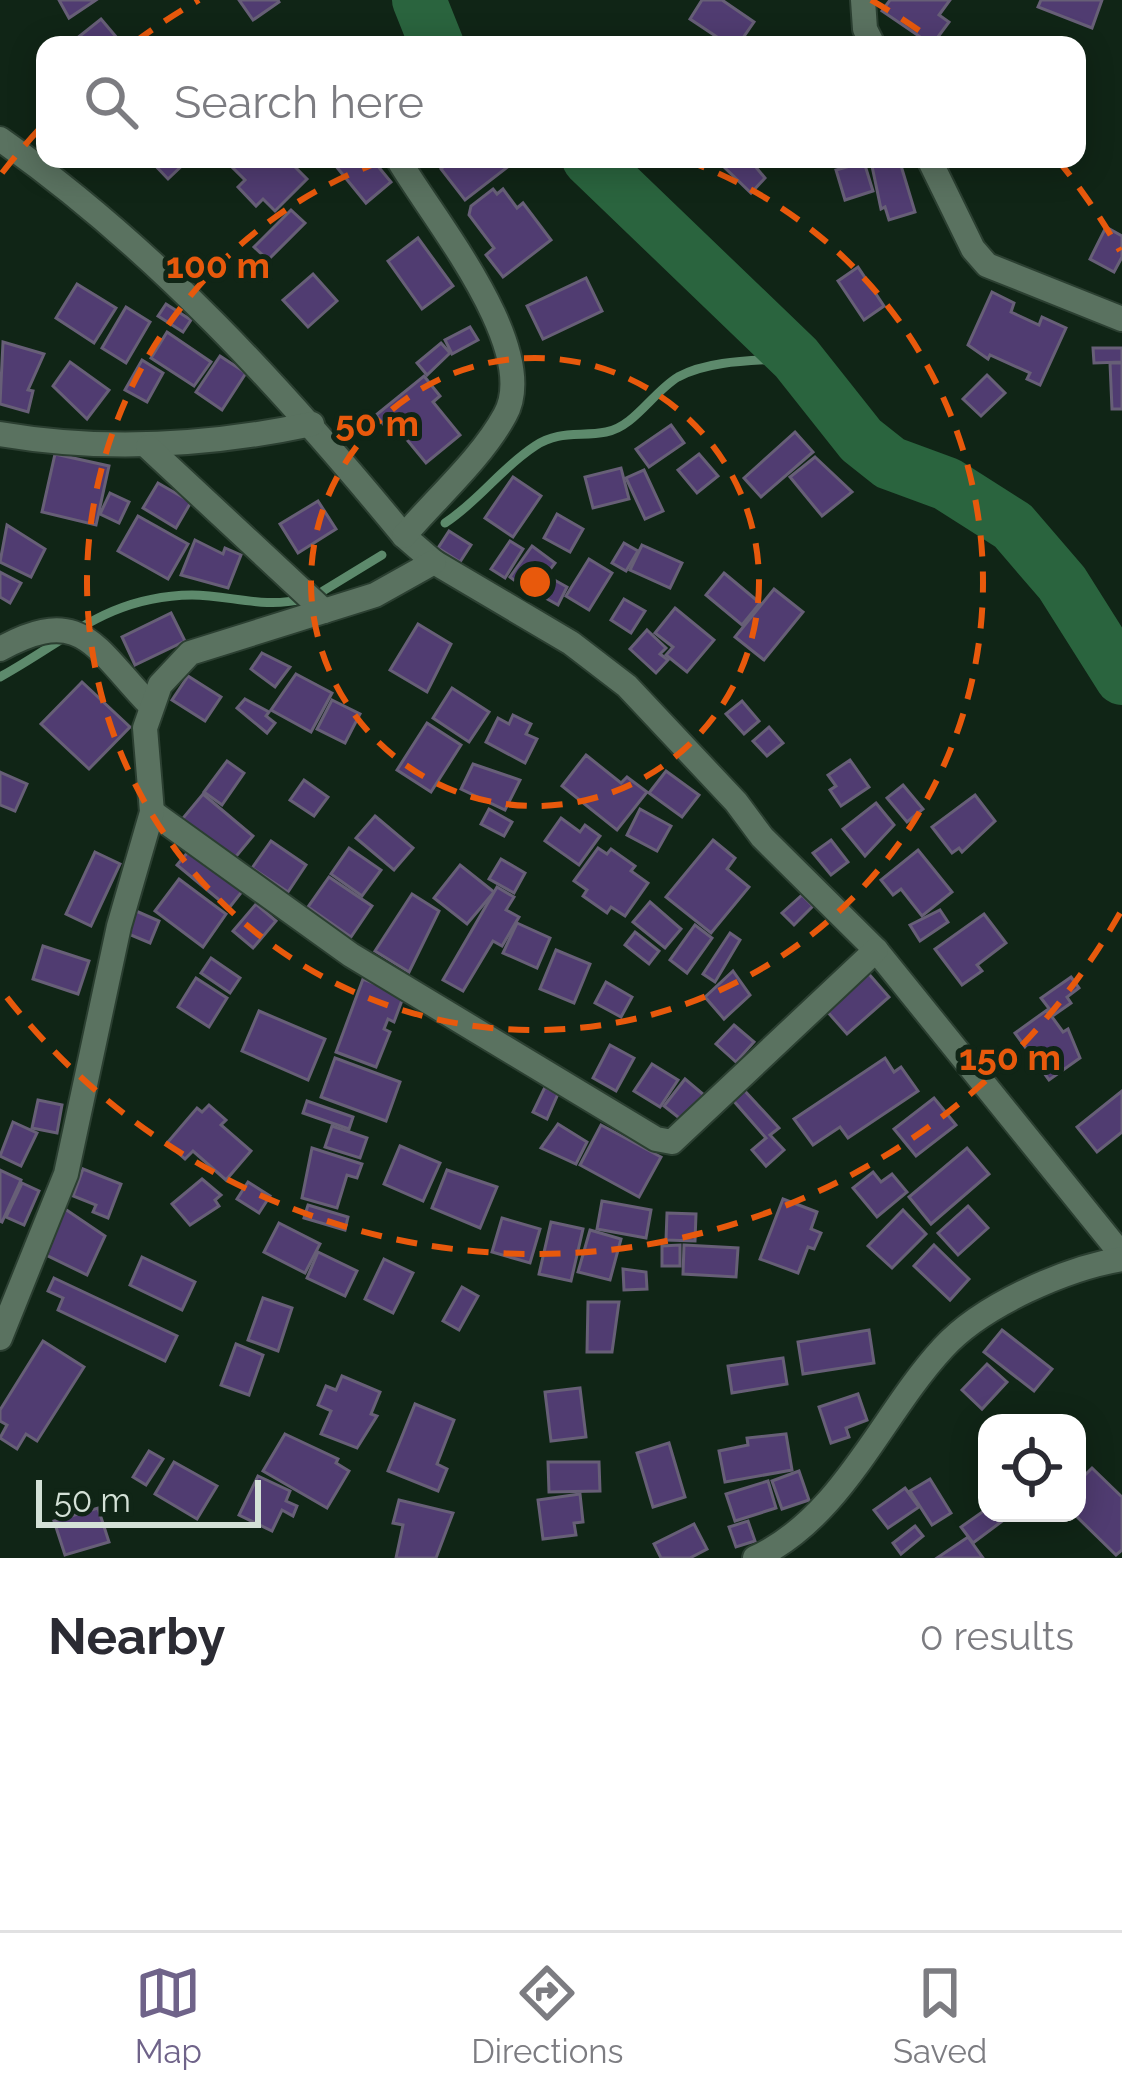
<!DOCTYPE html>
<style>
:root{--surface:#fff;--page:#f7f7f7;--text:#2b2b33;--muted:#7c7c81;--line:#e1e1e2;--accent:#6f6389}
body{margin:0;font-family:Raleway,sans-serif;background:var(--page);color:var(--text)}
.controls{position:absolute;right:36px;bottom:36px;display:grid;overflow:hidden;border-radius:24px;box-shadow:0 6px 30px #0003}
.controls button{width:108px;height:108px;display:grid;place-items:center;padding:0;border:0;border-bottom:3px solid var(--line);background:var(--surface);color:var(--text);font:60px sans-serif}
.scale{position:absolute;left:36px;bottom:30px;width:225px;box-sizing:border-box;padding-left:12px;border:6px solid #d4e1d7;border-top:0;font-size:33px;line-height:42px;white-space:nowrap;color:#d4e1d7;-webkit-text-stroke:9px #102516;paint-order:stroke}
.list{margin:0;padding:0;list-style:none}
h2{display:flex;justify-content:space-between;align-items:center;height:156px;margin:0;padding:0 48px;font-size:51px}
h2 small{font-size:39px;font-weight:400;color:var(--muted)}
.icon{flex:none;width:66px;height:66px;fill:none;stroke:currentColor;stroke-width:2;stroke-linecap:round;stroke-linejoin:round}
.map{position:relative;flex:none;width:1122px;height:1558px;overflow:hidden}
.search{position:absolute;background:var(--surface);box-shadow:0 6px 30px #0003;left:36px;right:36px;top:36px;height:132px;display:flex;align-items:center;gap:30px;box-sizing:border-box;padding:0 42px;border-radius:24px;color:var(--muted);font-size:45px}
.sheet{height:372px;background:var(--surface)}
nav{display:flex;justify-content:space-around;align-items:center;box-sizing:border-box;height:168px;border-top:3px solid var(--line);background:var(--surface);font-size:33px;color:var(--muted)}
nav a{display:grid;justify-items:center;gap:6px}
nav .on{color:var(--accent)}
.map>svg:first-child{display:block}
</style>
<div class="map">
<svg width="1122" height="1558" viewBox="0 0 1122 1558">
<rect width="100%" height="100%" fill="#102516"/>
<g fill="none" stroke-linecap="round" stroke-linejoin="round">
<g stroke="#5d8a6c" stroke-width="9">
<path d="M445,523C480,500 501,468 535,446C559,430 580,437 606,432C634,427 653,392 678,377C711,359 759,361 796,358"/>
<path d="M323,591L382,555"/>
<path d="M0,677C69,639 108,596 192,595C230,595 264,609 302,599"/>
</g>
<g stroke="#2a643e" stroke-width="54">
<path d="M419,0L437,45"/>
<path d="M589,159L796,358L861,440L890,463L947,484L1013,526L1062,583L1122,678"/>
</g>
</g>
<g fill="#503c71" stroke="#675f77" stroke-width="3">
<path d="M59,0H96L69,18Z"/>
<path d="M239,0H278L279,2L253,20Z"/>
<path d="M702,0H722L754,22L738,45H729L690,19Z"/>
<path d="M890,0H950L939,15L949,22L932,45L882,11Z"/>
<path d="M1041,0H1102L1092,28L1038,7Z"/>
<path d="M101,19L123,45H81L76,39Z"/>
<path d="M149,159H189L168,179Z"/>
<path d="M243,159H287L307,179L275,211L263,199L256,206L238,187L245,180L233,168Z"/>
<path d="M343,159H372L391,182L366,203L335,165Z"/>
<path d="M518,159L465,200L441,169L452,159Z"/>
<path d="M731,159H749L765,178L751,193L724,167Z"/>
<path d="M899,159L915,212L889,220L885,207L881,209L872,166Z"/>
<path d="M864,162L873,191L845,200L836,170Z"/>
<path d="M493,189L497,194L503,189L517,208L523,203L551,240L503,277L486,255L494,248L469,215L471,206Z"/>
<path d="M291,210L305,223L268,260L254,247Z"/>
<path d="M1106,227L1122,236V257L1114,272L1090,259Z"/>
<path d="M418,238L453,286L422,309L388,261Z"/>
<path d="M858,267L884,306L864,320L838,281Z"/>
<path d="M313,274L337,301L308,327L283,300Z"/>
<path d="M586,278L602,311L543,339L527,306Z"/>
<path d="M77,284L116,308L94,343L56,318Z"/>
<path d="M992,292L1014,303L1011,312L1039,325L1042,317L1066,328L1040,385L1027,379L1030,373L990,355L988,359L968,345Z"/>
<path d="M166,304L191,320L183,332L158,316Z"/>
<path d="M126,307L150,322L126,363L102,348Z"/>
<path d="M470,327L478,340L452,354L445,340Z"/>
<path d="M167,332L211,362L194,386L151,358Z"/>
<path d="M3,342L44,354L28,390L33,391L28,412L0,404Z"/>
<path d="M441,343L450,353L427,375L417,363Z"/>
<path d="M1093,348H1122V362L1094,363Z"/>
<path d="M220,356L246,373L222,410L196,392Z"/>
<path d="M142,360L163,373L147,402L125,390Z"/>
<path d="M70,362L109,390L87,419L53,386Z"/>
<path d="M1110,363H1122V409H1112Z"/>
<path d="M987,375L1005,393L981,416L963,399Z"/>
<path d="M424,376L440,396L433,402L460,435L426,463L399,430L392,435L376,415Z"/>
<path d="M671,425L684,443L649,467L636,449Z"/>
<path d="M795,432L813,452L761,497L744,478Z"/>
<path d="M55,454L109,466L96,525L42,512Z"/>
<path d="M699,454L718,476L697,493L678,470Z"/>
<path d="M815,457L852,492L822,516L790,477Z"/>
<path d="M621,468L629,499L593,508L585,477Z"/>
<path d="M644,470L663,511L645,519L626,478Z"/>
<path d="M513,477L541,496L513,537L485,518Z"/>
<path d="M158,483L191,502L176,528L143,508Z"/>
<path d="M110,493L129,502L119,523L100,514Z"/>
<path d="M318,501L336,529L298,553L280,524Z"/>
<path d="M557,514L583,529L570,552L544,538Z"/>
<path d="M138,516L188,544L168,579L118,551Z"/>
<path d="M7,525L45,549L31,577L0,562Z"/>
<path d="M449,531L471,545L460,562L438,548Z"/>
<path d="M195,540L223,554L225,548L241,555L228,588L181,575Z"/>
<path d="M510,541L523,549L505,578L491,569Z"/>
<path d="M624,543L638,551L626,571L612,563Z"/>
<path d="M642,545L682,563L670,588L630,570Z"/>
<path d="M532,546L555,563L532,593L510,577Z"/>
<path d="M589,559L612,573L589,610L566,596Z"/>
<path d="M0,572L21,583L10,603L0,597Z"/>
<path d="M724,573L760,603L742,625L706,595Z"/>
<path d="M549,577L567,587L558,605L540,595Z"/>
<path d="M774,589L803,612L764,660L735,637Z"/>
<path d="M624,599L645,611L631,633L611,620Z"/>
<path d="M675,608L714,640L687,672L666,655L673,647L655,633Z"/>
<path d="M171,613L185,641L135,665L122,637Z"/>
<path d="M418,624L451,644L427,692L390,670Z"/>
<path d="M647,630L666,648L660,654L668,660L656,673L630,649Z"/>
<path d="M262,653L290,667L275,687L251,669Z"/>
<path d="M296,674L332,693L311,732L271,710Z"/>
<path d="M188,676L221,697L205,721L172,700Z"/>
<path d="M82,682L130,727L89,769L41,724Z"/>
<path d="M452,688L489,712L469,742L433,718Z"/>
<path d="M245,699L269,712L266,716L275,723L267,733L237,708Z"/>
<path d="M332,700L360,714L345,743L317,729Z"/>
<path d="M742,701L759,721L744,734L726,714Z"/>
<path d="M513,715L531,724L526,734L537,739L525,763L486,742L498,718L509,724Z"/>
<path d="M427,723L461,745L431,792L397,770Z"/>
<path d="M769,727L783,743L767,756L753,741Z"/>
<path d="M586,755L621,783L627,777L647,792L617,830L562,786Z"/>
<path d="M850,760L869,787L841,806L830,790L836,786L828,775Z"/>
<path d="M227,761L244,773L222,805L204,792Z"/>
<path d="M473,764L520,780L505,810L461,789Z"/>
<path d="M666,771L699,795L682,817L649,793Z"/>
<path d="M0,772L27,784L15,811L0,805Z"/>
<path d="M304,780L328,797L314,816L290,800Z"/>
<path d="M903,785L923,809L907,822L887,798Z"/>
<path d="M203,794L253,836L229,865L179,823Z"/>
<path d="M975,795L995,821L962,852L959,848L952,853L932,827Z"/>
<path d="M876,803L894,825L865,856L843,829Z"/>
<path d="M489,809L512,822L504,836L481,824Z"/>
<path d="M640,809L671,826L657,851L627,835Z"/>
<path d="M375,816L413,848L394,870L356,838Z"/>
<path d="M561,818L580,832L585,825L600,836L579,865L545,841Z"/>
<path d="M713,840L735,858L727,869L749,887L711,933L666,897Z"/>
<path d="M831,840L848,862L831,875L813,853Z"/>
<path d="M271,841L306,865L288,892L252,868Z"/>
<path d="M192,847L244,889L229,908L177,865Z"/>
<path d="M349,848L381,870L362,896L331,874Z"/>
<path d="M598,848L607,854L611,849L635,866L631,871L648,883L625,916L611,907L607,913L583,896L587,890L574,881Z"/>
<path d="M918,850L952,892L922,916L901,889L893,895L881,880Z"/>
<path d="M95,852L120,864L91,926L66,914Z"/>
<path d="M501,859L525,873L514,893L489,879Z"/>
<path d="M460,865L494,892L467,924L434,898Z"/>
<path d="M329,877L372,906L351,937L308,907Z"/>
<path d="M179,879L226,914L203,947L155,911Z"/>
<path d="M497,887L514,897L506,910L519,917L502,946L493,941L463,991L443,980Z"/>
<path d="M412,894L439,911L409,972L375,951Z"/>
<path d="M802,895L813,906L794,925L782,913Z"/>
<path d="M650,902L681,929L665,948L633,922Z"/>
<path d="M256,904L276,921L253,948L233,931Z"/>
<path d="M940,910L948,922L920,941L910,925Z"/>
<path d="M136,911L159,921L150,943L126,933Z"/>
<path d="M984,914L1006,943L977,965L982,971L962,985L935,949Z"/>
<path d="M517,923L550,938L537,968L503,953Z"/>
<path d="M695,925L712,938L687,973L670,960Z"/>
<path d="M635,932L659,951L649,964L625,945Z"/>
<path d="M730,933L740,940L715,982L703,974Z"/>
<path d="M43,946L89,961L78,994L33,979Z"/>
<path d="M556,950L590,964L574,1003L540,989Z"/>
<path d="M211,958L240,978L230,993L201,973Z"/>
<path d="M733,971L750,995L724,1019L705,997Z"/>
<path d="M868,973L889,997L847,1034L825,1009Z"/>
<path d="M1071,977L1079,988L1067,997L1071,1003L1054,1015L1041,998Z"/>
<path d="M196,978L227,998L209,1027L178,1007Z"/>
<path d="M363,979L404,995L394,1022L388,1019L384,1029L390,1032L376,1067L336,1052Z"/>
<path d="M606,982L632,997L621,1017L595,1003Z"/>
<path d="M1047,1010L1063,1032L1068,1029L1080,1058L1049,1080L1015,1033Z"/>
<path d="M259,1011L325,1039L308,1080L242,1051Z"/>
<path d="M734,1025L754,1042L736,1062L716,1044Z"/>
<path d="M610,1045L634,1058L616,1091L593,1078Z"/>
<path d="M335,1058L400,1082L386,1121L321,1097Z"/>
<path d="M885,1058L894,1072L901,1067L918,1091L848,1138L840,1127L813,1145L794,1119Z"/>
<path d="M652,1064L678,1080L660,1107L634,1091Z"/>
<path d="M685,1079L704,1095L683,1121L664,1106Z"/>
<path d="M545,1087L558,1094L547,1119L533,1112Z"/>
<path d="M743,1089L779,1128L770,1135L784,1150L766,1166L752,1150L766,1138L732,1099Z"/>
<path d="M1122,1091V1132L1097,1152L1077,1127Z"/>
<path d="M934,1098L956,1125L916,1156L894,1129Z"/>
<path d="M38,1100L62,1105L57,1133L32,1128Z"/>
<path d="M307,1101L353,1117L349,1129L303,1113Z"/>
<path d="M209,1105L226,1120L221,1125L251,1151L226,1180L193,1151L185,1159L167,1143L197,1108L202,1112Z"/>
<path d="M13,1122L37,1133L21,1166L0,1156Z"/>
<path d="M558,1124L587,1142L576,1164L541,1148Z"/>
<path d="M601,1125L661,1157L639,1197L580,1165Z"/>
<path d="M332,1126L367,1138L360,1158L325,1147Z"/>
<path d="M400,1146L440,1163L423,1201L384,1184Z"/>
<path d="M312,1148L362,1164L357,1178L347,1175L337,1208L302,1198Z"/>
<path d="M967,1148L989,1174L931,1224L909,1197Z"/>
<path d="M83,1169L121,1184L108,1218L93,1212L96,1205L73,1196Z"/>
<path d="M0,1170L21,1180L2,1222L0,1221Z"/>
<path d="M447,1170L497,1187L480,1228L432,1208Z"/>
<path d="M873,1172L881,1182L892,1174L907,1192L877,1217L853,1188Z"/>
<path d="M202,1179L221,1195L215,1200L219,1206L190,1225L172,1204Z"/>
<path d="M248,1182L270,1196L259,1213L237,1199Z"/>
<path d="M22,1183L39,1191L24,1225L6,1217Z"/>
<path d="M783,1199L817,1212L811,1229L821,1233L814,1249L808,1247L798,1273L760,1259Z"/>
<path d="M602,1201L651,1210L646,1238L597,1229Z"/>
<path d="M308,1205L348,1217L345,1230L304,1218Z"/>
<path d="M968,1206L988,1228L958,1255L938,1233Z"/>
<path d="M65,1209L105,1236L87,1275L44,1254Z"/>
<path d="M903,1210L926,1234L892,1268L868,1246Z"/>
<path d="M667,1213L696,1214L695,1241L666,1240Z"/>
<path d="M502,1218L540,1229L530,1263L492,1252Z"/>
<path d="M551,1222L583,1229L571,1281L539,1274Z"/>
<path d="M279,1223L320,1244L305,1273L264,1252Z"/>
<path d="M590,1230L621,1239L610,1280L578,1272Z"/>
<path d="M680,1245V1266H662V1246Z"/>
<path d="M684,1245L738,1248L736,1277L683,1274Z"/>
<path d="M934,1245L969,1279L950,1300L914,1266Z"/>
<path d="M318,1252L357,1271L345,1296L307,1278Z"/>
<path d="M142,1257L195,1282L182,1310L130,1285Z"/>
<path d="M384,1259L413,1273L393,1313L365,1299Z"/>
<path d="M623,1269L646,1272L647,1289L624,1290Z"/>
<path d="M54,1278L177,1336L165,1361L58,1310L63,1298L48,1291Z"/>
<path d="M462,1287L478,1296L459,1330L443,1321Z"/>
<path d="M263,1298L292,1308L278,1351L248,1340Z"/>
<path d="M588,1302H619L612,1352H587Z"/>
<path d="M869,1330L874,1363L803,1374L798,1342Z"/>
<path d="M1002,1330L1052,1369L1034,1391L984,1352Z"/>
<path d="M43,1341L84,1367L37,1441L26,1434L17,1449L0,1438L7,1425L0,1421V1410Z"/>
<path d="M236,1344L263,1355L249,1395L221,1385Z"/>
<path d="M783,1358L787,1384L732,1393L728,1366Z"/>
<path d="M987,1364L1007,1382L982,1409L962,1390Z"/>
<path d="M342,1376L380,1392L371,1414L377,1416L357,1448L321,1434L331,1411L318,1405L326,1386L336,1390Z"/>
<path d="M580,1388L586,1437L551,1441L545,1392Z"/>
<path d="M858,1394L867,1420L846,1428L849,1437L831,1443L819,1407Z"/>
<path d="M415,1404L454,1420L437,1464L447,1469L438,1491L388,1471Z"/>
<path d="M285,1434L338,1459L336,1463L349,1471L327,1508L263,1471Z"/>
<path d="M786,1434L792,1470L725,1482L719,1451L748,1445L747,1438Z"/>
<path d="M669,1443L685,1497L653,1507L637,1453Z"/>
<path d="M149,1451L163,1459L146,1485L133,1477Z"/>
<path d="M174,1462L217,1486L197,1519L155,1494Z"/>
<path d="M548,1462H599L600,1491L549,1492Z"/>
<path d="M1092,1468L1122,1497V1550L1116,1555L1073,1513L1077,1483Z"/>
<path d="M799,1471L809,1500L782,1509L772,1481Z"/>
<path d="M258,1476L290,1491L286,1501L297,1506L293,1516L282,1510L272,1531L239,1515Z"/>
<path d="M930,1479L951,1513L932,1525L910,1491Z"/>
<path d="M768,1481L776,1508L735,1521L726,1494Z"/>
<path d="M905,1488L919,1507L888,1528L874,1510Z"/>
<path d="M580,1494L583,1522L574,1523L576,1535L543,1539L538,1500Z"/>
<path d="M399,1500L453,1513L436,1558H396L403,1525L393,1523Z"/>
<path d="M98,1508L109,1542L65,1555L54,1521Z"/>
<path d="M985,1510L1001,1522L973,1543L961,1527Z"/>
<path d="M748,1521L755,1541L736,1547L729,1527Z"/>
<path d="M694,1524L707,1549L690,1558H661L654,1544Z"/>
<path d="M915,1526L923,1536L901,1554L893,1543Z"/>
<path d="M968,1537L983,1558H937Z"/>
</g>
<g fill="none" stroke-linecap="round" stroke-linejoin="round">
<g stroke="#2b3f31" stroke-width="28">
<g id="minor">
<path d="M863,0L865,29L873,45"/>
<path d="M0,139C155,248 284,390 404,536L434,562L571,643L627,686L736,802L762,837L876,950L1122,1255"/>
<path d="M398,159C431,216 542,349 505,415C481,459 436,498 404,536"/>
<path d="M929,159L973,249L987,265L1122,319"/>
<path d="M0,434C105,452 208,446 312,424"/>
<path d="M148,447L324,611"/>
<path d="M0,649C82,604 94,647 150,705"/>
<path d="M152,812L351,955L656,1139L672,1142L876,950"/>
<path d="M0,1338L66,1174L119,926L152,812L145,728L160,685L190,653L375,595L434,562"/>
<path d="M755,1558C843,1517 881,1415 943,1348C982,1305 1067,1268 1122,1259"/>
</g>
</g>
<use href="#minor" stroke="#5a7260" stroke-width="24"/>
</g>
<g fill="none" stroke="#e8590c" stroke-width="6" stroke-dasharray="21 15">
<circle cx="535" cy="582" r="224"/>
<path d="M685 160A448 448 0 1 1 385 160"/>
<path d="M1120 913A672 672 0 0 1 2 991M2 173A672 672 0 0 1 44 124M135 42A672 672 0 0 1 199 0M871 0A672 672 0 0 1 935 42M1057 159A672 672 0 0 1 1120 251"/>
</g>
<circle cx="535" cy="582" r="18" fill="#e8590c" stroke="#102516" stroke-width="6"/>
<g font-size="36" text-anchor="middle" font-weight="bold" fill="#e8590c" stroke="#102516" stroke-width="10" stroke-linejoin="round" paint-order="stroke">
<text x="218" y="278">100 m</text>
<text x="377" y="436">50 m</text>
<text x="1010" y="1070">150 m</text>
</g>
</svg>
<div class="controls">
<button><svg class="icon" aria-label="locate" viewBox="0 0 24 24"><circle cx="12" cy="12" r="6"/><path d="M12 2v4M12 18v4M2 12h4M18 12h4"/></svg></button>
</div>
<div class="scale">50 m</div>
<div class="search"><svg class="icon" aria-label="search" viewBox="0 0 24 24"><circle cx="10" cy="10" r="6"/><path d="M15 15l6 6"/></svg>Search here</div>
</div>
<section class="sheet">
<h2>Nearby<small>0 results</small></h2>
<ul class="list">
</ul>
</section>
<nav>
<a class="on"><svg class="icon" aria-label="map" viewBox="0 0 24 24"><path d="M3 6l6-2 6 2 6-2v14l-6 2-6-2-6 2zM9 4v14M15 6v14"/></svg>Map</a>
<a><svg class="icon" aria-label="directions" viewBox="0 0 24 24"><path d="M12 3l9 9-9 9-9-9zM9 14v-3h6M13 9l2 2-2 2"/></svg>Directions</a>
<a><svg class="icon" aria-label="saved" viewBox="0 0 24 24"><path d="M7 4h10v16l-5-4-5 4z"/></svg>Saved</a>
</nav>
